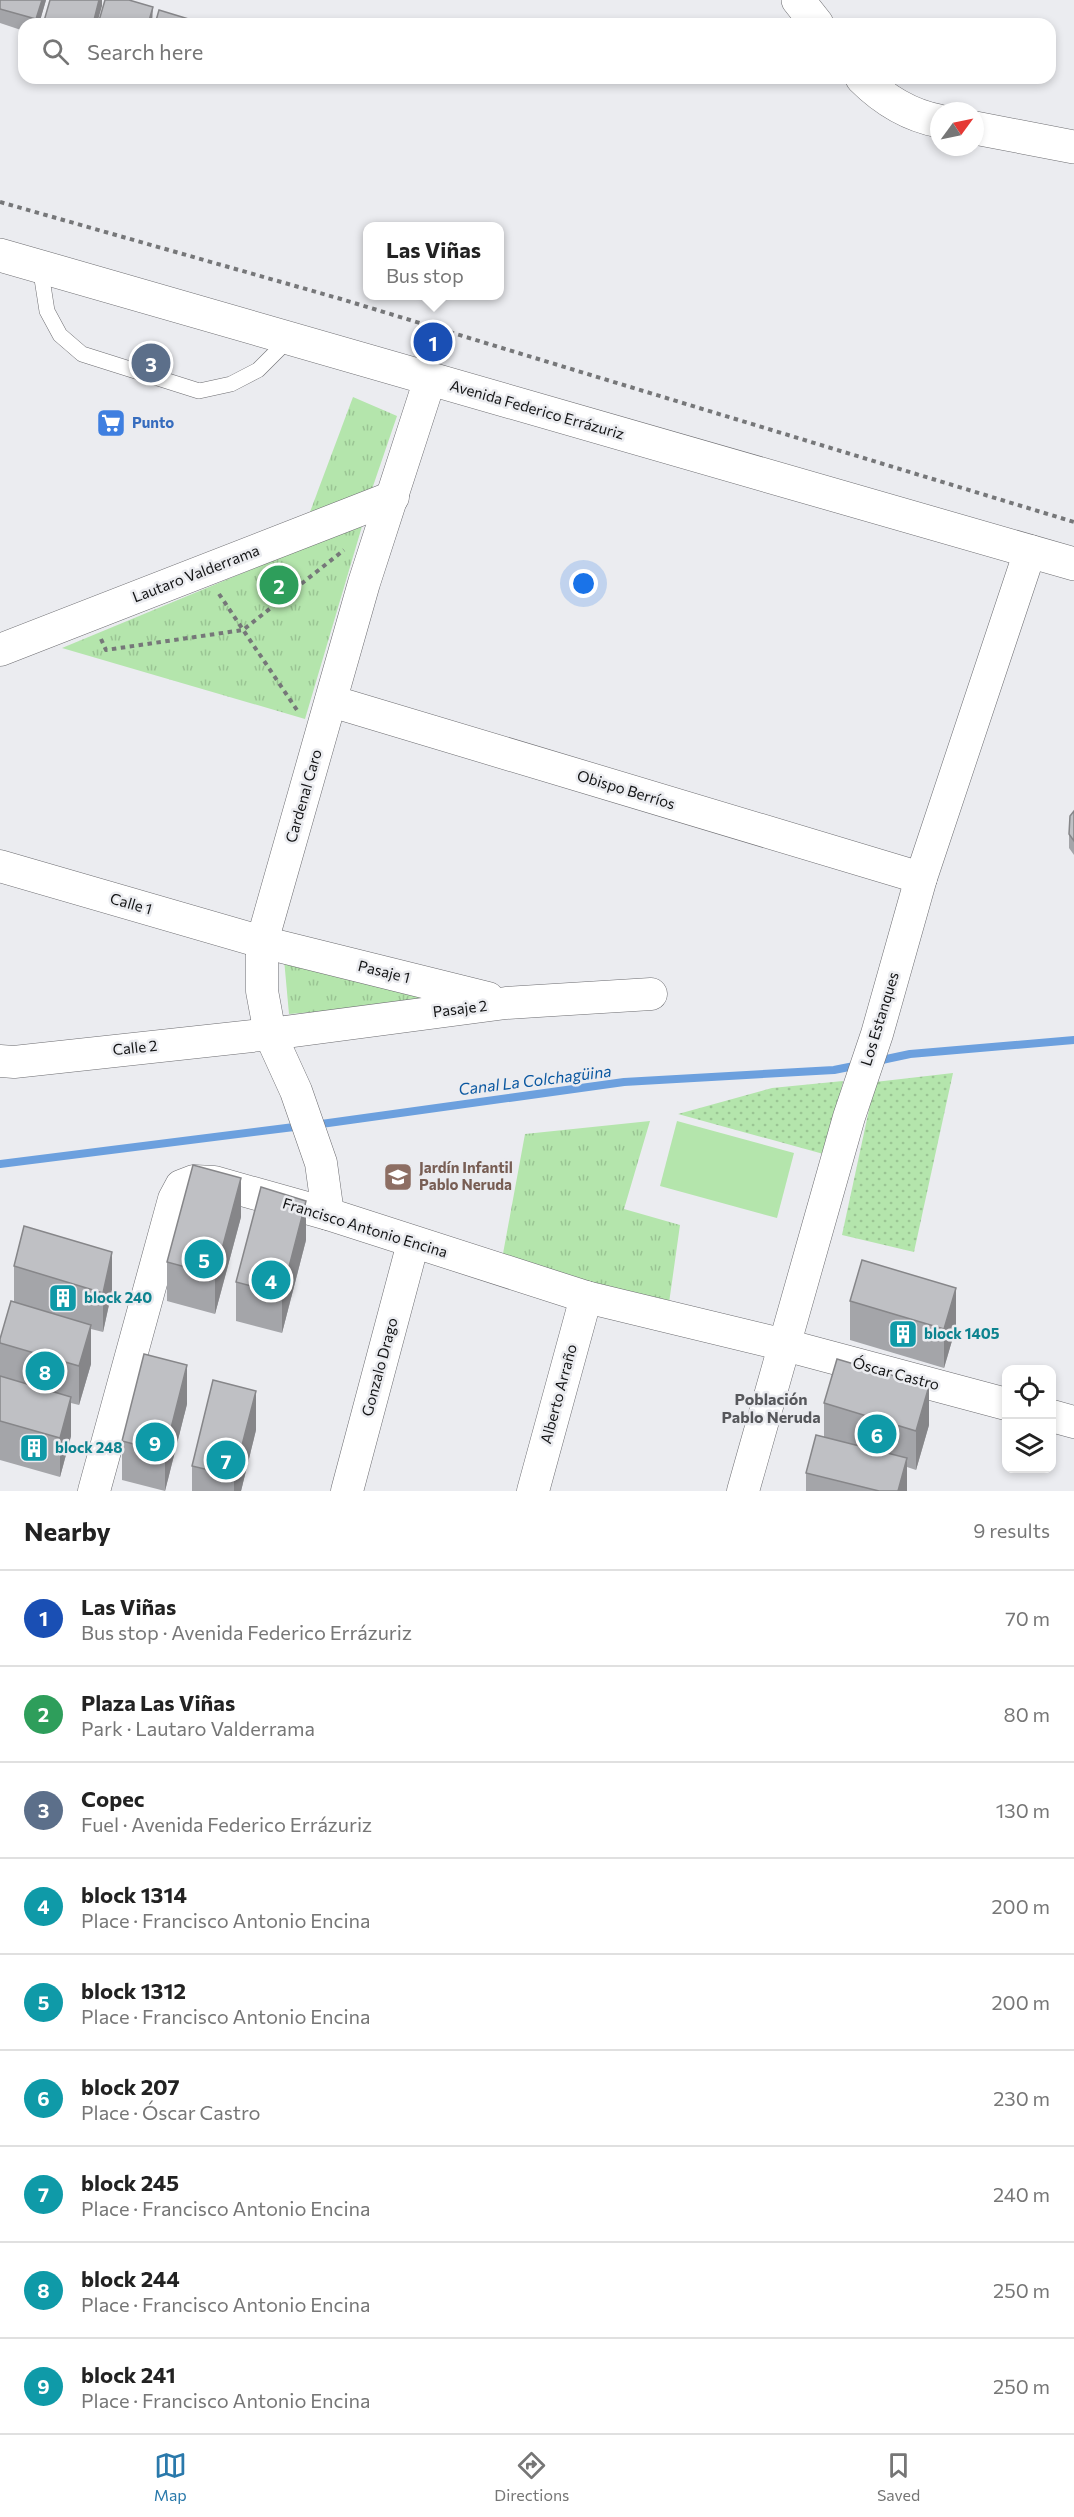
<!DOCTYPE html>
<meta charset="utf-8">
<style>
:root{--surface:#fff;--page:#f6f6f6;--text:#222;--muted:#767676;--line:#e0e0e0;--accent:#2a79ab}
body{margin:0;font-family:Commissioner,sans-serif;background:var(--page);color:var(--text)}
.controls{position:absolute;right:18px;bottom:18px;display:grid;overflow:hidden;border-radius:12px;box-shadow:0 3px 9px #0003}
.controls button{width:54px;height:54px;display:grid;place-items:center;padding:0;border:0;border-bottom:2px solid var(--line);background:var(--surface);color:var(--text);font:30px sans-serif}
.compass{position:absolute;left:930px;top:102px;width:54px;height:54px;border-radius:50%;background:var(--surface);box-shadow:0 3px 9px #0003;rotate:57deg}
.you{position:absolute;left:584px;top:584px;width:21px;height:21px;margin:-15px;border:4px solid #fff;border-radius:50%;background:#1a73e8;box-shadow:0 0 0 9px #1a73e833}
.badge{display:grid;place-items:center;width:39px;height:39px;border-radius:50%;background:var(--accent);color:#fff;font-size:20px;font-weight:700}
.pin{position:absolute;translate:-50% -50%;border:3px solid #fff;box-shadow:0 2px 6px #0006}
.popup{position:absolute;left:363px;top:222px;width:141px;height:78px;box-sizing:border-box;display:grid;place-content:center;border-radius:12px;background:var(--surface);filter:drop-shadow(0 2px 4px #0005);font-size:20px;white-space:nowrap;color:var(--muted)}
.popup b{font-size:22px;color:var(--text)}
.popup::after{content:'';position:absolute;left:50%;top:100%;margin-left:-12px;border:12px solid transparent;border-top-color:var(--surface)}
.list{margin:0;padding:0;list-style:none}
h2{display:flex;justify-content:space-between;align-items:center;height:78px;margin:0;padding:0 24px;font-size:26px}
h2 small{font-size:20px;font-weight:400;color:var(--muted)}
.list li{display:grid;grid-template-columns:39px 1fr auto;gap:18px;align-items:center;box-sizing:border-box;height:96px;padding:0 24px;border-top:2px solid var(--line)}
.list b{display:block;font-size:22px;white-space:nowrap}
.list p{margin:0;font-size:20px;white-space:nowrap;color:var(--muted)}
.list em{font-size:20px;font-style:normal;color:var(--muted)}
.icon{flex:none;width:33px;height:33px;fill:none;stroke:currentColor;stroke-width:2;stroke-linecap:round;stroke-linejoin:round}
.map{position:relative;flex:none;width:1074px;height:1491px;overflow:hidden}
.search{position:absolute;background:var(--surface);box-shadow:0 3px 9px #0003;left:18px;right:18px;top:18px;height:66px;display:flex;align-items:center;gap:15px;box-sizing:border-box;padding:0 21px;border-radius:18px;color:var(--muted);font-size:22px}
.sheet{height:942px;background:var(--surface)}
nav{display:flex;justify-content:space-around;align-items:center;box-sizing:border-box;height:84px;border-top:2px solid var(--line);background:var(--surface);font-size:16px;color:var(--muted)}
nav a{display:grid;justify-items:center;gap:3px}
nav .on{color:var(--accent)}
.map>svg:first-child{display:block}
</style>
<div class="map">
<svg width="1074" height="1491" viewBox="0 0 1074 1491">
<defs>
<pattern id="grass-dots" width="8" height="8" patternUnits="userSpaceOnUse" patternTransform="scale(1.5)"><rect width="8" height="8" fill="#b4e5ac"/><path d="M2 2h.1M6 6h.1" fill="none" stroke="#9ac493" stroke-width="1.8" stroke-linecap="round"/></pattern>
<pattern id="park-tufts" width="24" height="20" patternUnits="userSpaceOnUse" patternTransform="scale(1.5)"><rect width="24" height="20" fill="#b4e5ac"/><path d="M3 7l-1-3M5 7V3M7 7l1-3M15 17l-1-3M17 17v-4M19 17l1-3" fill="none" stroke="#9ac493"/></pattern>
</defs>
<rect width="100%" height="100%" fill="#ebecf0"/>
<g fill="url(#grass-dots)">
<path d="M953,1073L914,1252L842,1235L875,1082Z"/>
<path d="M843,1081L827,1155L678,1114L772,1088Z"/>
</g>
<g fill="url(#park-tufts)">
<path d="M353,397L397,416L371,492L310,512Z"/>
<path d="M363,523L305,719L62,648Z"/>
<path d="M284,959L458,1000L289,1014Z"/>
<path d="M650,1121L624,1209L680,1225L669,1303L502,1259L525,1134Z"/>
</g>
<path fill="#b4e5ac" d="M677,1121L794,1153L777,1218L660,1186Z"/>
<g fill="none" stroke-linecap="round" stroke-linejoin="round">
<g stroke="#6ca0de" stroke-width="8">
<path d="M877,1061L910,1054L1074,1040"/>
<path d="M314,1125L624,1082L834,1070L859,1065"/>
<path d="M0,1164L302,1126"/>
</g>
<g stroke="#6c6c70" stroke-width="16">
<path id="service" d="M40,266L47,311L60,335L82,354L199,391L231,384L258,370L290,338"/>
</g>
<g stroke="#6c6c70" stroke-width="33">
<g id="minor">
<path d="M0,650L393,497"/>
<path d="M331,701L921,878"/>
<path d="M0,866L262,942L488,998"/>
<path d="M0,1061L14,1062L270,1034L506,1003L651,994"/>
<path d="M328,1214L321,1163L296,1091L270,1034L262,991V942L364,583L430,379"/>
<path d="M1052,1416L1074,1422"/>
<path d="M94,1491L174,1199L181,1186L194,1181L214,1182L328,1214L586,1297L785,1345L1006,1404"/>
<path d="M347,1491L413,1243"/>
<path d="M533,1491L586,1297"/>
<path d="M743,1491L849,1117L877,1034L921,878L1030,551"/>
</g>
</g>
<g stroke="#6c6c70" stroke-width="34">
<g id="secondary">
<path d="M798,0L817,24"/>
<path d="M862,78C884,100 908,115 939,121"/>
<path d="M975,128L1074,147"/>
</g>
</g>
<g stroke="#6c6c70" stroke-width="34">
<path id="primary" d="M0,255L1074,564"/>
</g>
<g stroke="#767779" stroke-width="4" stroke-dasharray="4.5 4.5" stroke-linecap="butt">
<path d="M0,202L341,299L1074,522"/>
<path d="M219,594L297,710"/>
<path d="M101,639L106,650L243,630L344,550"/>
</g>
<use href="#service" stroke="#fff" stroke-width="15"/>
<use href="#minor" stroke="#fff" stroke-width="32"/>
<use href="#secondary" stroke="#fff" stroke-width="33"/>
<use href="#primary" stroke="#fff" stroke-width="33"/>
</g>
<g fill="#a4a5a9">
<path d="M0,0H46L39,24H24V31L0,23Z"/>
<path d="M179,78H194L192,82Z"/>
<path d="M1074,811V855L1069,848V834Z"/>
<path d="M241,1217L215,1314L167,1301V1262Z"/>
<path d="M306,1240L282,1333L236,1321V1282Z"/>
<path d="M14,1266L112,1291L103,1332L91,1329V1364L79,1405L71,1403V1436L60,1477L0,1460V1343L14,1302Z"/>
<path d="M850,1301L956,1327L944,1368L850,1340Z"/>
<path d="M824,1403L929,1425L916,1470L907,1467V1491H806V1473L824,1437Z"/>
<path d="M187,1404L165,1491L122,1480V1441Z"/>
<path d="M256,1430L241,1491H192V1466Z"/>
</g>
<g fill="#868689">
<path d="M42,0H46L39,24H36V19Z"/>
<path d="M99,0H102V6L97,24H93Z"/>
<path d="M153,7L152,24H148Z"/>
<path d="M241,1178V1217L215,1314V1275Z"/>
<path d="M306,1201V1240L282,1333V1294Z"/>
<path d="M112,1252V1291L103,1332V1293Z"/>
<path d="M956,1288V1327L944,1368V1329Z"/>
<path d="M91,1325V1364L79,1405V1366Z"/>
<path d="M187,1365V1404L165,1491V1452Z"/>
<path d="M929,1386V1425L916,1470V1431Z"/>
<path d="M256,1391V1430L241,1491H234V1476Z"/>
<path d="M71,1397V1436L60,1477V1438Z"/>
<path d="M907,1458V1491H898Z"/>
</g>
<g fill="#bfc0c4" stroke="#868689" stroke-width="1.5">
<path d="M0,0H42L36,19L0,9Z"/>
<path d="M50,0H99L93,24H53L44,21Z"/>
<path d="M105,0H129L153,7L148,24H98Z"/>
<path d="M159,10L205,24H155Z"/>
<path d="M1074,811V841L1069,834L1070,816Z"/>
<path d="M193,1165L241,1178L215,1275L167,1262Z"/>
<path d="M261,1187L306,1201L282,1294L236,1282Z"/>
<path d="M24,1226L112,1252L103,1293L14,1266Z"/>
<path d="M862,1260L956,1288L944,1329L850,1301Z"/>
<path d="M11,1301L91,1325L79,1366L0,1343V1339Z"/>
<path d="M144,1354L187,1365L165,1452L122,1441Z"/>
<path d="M837,1359L929,1386L916,1431L824,1403Z"/>
<path d="M0,1376L71,1397L60,1438L0,1421Z"/>
<path d="M213,1380L256,1391L234,1476L192,1466Z"/>
<path d="M816,1435L907,1458L898,1491H879L806,1473Z"/>
</g>
<defs>
<g id="supermarket-square" transform="scale(1.5)"><rect x="-9" y="-9" width="18" height="18" rx="4" fill="#3f7fe0" stroke="#ebecf0"/><path d="M-6-5.5h2.5l.6 2H6L4.5 2H-2.5L-4.4-4H-6ZM-1.5 3.2a1.3 1.3 0 1 0 .1 0ZM3 3.2a1.3 1.3 0 1 0 .1 0Z" fill="#fff"/></g>
<g id="school-square" transform="scale(1.5)"><rect x="-9" y="-9" width="18" height="18" rx="4" fill="#8d6e63" stroke="#ebecf0"/><path d="M0-5L7-2L0 1L-7-2ZM-4 1L0 2.5L4 1V4Q0 6-4 4Z" fill="#fff"/></g>
<g id="building-square" transform="scale(1.5)"><rect x="-9" y="-9" width="18" height="18" rx="4" fill="#0f9aa8" stroke="#ebecf0"/><path d="M-4-6H4V6H1V3H-1V6H-4ZM-2.5-4.3h1.7v1.8h-1.7ZM.8-4.3h1.7v1.8H.8ZM-2.5-1h1.7V.8h-1.7ZM.8-1h1.7V.8H.8Z" fill="#fff"/></g>
</defs>
<g fill-rule="evenodd">
<use href="#supermarket-square" x="111" y="423"/>
<use href="#school-square" x="398" y="1177"/>
<use href="#building-square" x="63" y="1298"/>
<use href="#building-square" x="903" y="1334"/>
<use href="#building-square" x="34" y="1448"/>
</g>
<g text-anchor="middle" stroke-width="5" stroke-linejoin="round" paint-order="stroke">
<g font-size="15" fill="#131415" stroke="#ebecf0">
<text transform="translate(537 410) rotate(16)" y="5">Avenida Federico Errázuriz</text>
<text transform="translate(196 574) rotate(-21)" y="5">Lautaro Valderrama</text>
<text transform="translate(626 790) rotate(17)" y="5">Obispo Berríos</text>
<text transform="translate(304 796) rotate(-74)" y="5">Cardenal Caro</text>
<text transform="translate(131 904) rotate(16)" y="5">Calle 1</text>
<text transform="translate(384 972) rotate(14)" y="5">Pasaje 1</text>
<text transform="translate(460 1009) rotate(-7)" y="5">Pasaje 2</text>
<text transform="translate(880 1019) rotate(-73)" y="5">Los Estanques</text>
<text transform="translate(135 1048) rotate(-6)" y="5">Calle 2</text>
<text transform="translate(365 1228) rotate(17)" y="5">Francisco Antonio Encina</text>
<text transform="translate(380 1367) rotate(-75)" y="5">Gonzalo Drago</text>
<text transform="translate(896 1374) rotate(15)" y="5">Óscar Castro</text>
<text transform="translate(559 1394) rotate(-75)" y="5">Alberto Arraño</text>
</g>
<g font-size="15" font-weight="bold" fill="#366cbe" stroke="#ebecf0" text-anchor="start">
<text x="132" y="428">Punto</text>
</g>
<g font-size="15" font-weight="bold" fill="#785e54" stroke="#ebecf0" text-anchor="start">
<text x="419" y="1173">Jardín Infantil<tspan x="419" dy="17">Pablo Neruda</tspan></text>
</g>
<g font-size="15" font-weight="bold" fill="#0d838f" stroke="#ebecf0" text-anchor="start">
<text x="84" y="1303">block 240</text>
<text x="924" y="1339">block 1405</text>
<text x="55" y="1453">block 248</text>
</g>
<g font-size="16" font-style="italic" fill="#0957a0" stroke="#ebecf0">
<text transform="translate(535 1080) rotate(-7)" y="6">Canal La Colchagüina</text>
</g>
<g font-size="16" font-weight="bold" fill="#56575b" stroke="#ebecf0">
<text x="771" y="1405">Población<tspan x="771" dy="18">Pablo Neruda</tspan></text>
</g>
</g>
</svg>
<div class="controls">
<button><svg class="icon" aria-label="locate" viewBox="0 0 24 24"><circle cx="12" cy="12" r="6"/><path d="M12 2v4M12 18v4M2 12h4M18 12h4"/></svg></button>
<button><svg class="icon" aria-label="layers" viewBox="0 0 24 24"><path d="M12 4l9 5-9 5-9-5zM3 14l9 5 9-5"/></svg></button>
</div>
<svg class="compass" viewBox="-18 -18 36 36"><path d="M0-13l5 13h-10z" fill="#e53935"/><path d="M0 13l5-13h-10z" fill="#767676"/></svg>
<div class="you"></div>
<div class="pin badge" style="left:433px;top:342px;background:#1a4fb4">1</div>
<div class="popup"><b>Las Viñas</b>Bus stop</div>
<div class="pin badge" style="left:279px;top:585px;background:#2e9e5b">2</div>
<div class="pin badge" style="left:151px;top:363px;background:#5c6f8a">3</div>
<div class="pin badge" style="left:271px;top:1280px;background:#0f9aa8">4</div>
<div class="pin badge" style="left:204px;top:1259px;background:#0f9aa8">5</div>
<div class="pin badge" style="left:877px;top:1434px;background:#0f9aa8">6</div>
<div class="pin badge" style="left:226px;top:1460px;background:#0f9aa8">7</div>
<div class="pin badge" style="left:45px;top:1371px;background:#0f9aa8">8</div>
<div class="pin badge" style="left:155px;top:1442px;background:#0f9aa8">9</div>
<div class="search"><svg class="icon" aria-label="search" viewBox="0 0 24 24"><circle cx="10" cy="10" r="6"/><path d="M15 15l6 6"/></svg>Search here</div>
</div>
<section class="sheet">
<h2>Nearby<small>9 results</small></h2>
<ul class="list">
<li><span class="badge" style="background:#1a4fb4">1</span><div><b>Las Viñas</b><p>Bus stop · Avenida Federico Errázuriz</p></div><em>70 m</em></li>
<li><span class="badge" style="background:#2e9e5b">2</span><div><b>Plaza Las Viñas</b><p>Park · Lautaro Valderrama</p></div><em>80 m</em></li>
<li><span class="badge" style="background:#5c6f8a">3</span><div><b>Copec</b><p>Fuel · Avenida Federico Errázuriz</p></div><em>130 m</em></li>
<li><span class="badge" style="background:#0f9aa8">4</span><div><b>block 1314</b><p>Place · Francisco Antonio Encina</p></div><em>200 m</em></li>
<li><span class="badge" style="background:#0f9aa8">5</span><div><b>block 1312</b><p>Place · Francisco Antonio Encina</p></div><em>200 m</em></li>
<li><span class="badge" style="background:#0f9aa8">6</span><div><b>block 207</b><p>Place · Óscar Castro</p></div><em>230 m</em></li>
<li><span class="badge" style="background:#0f9aa8">7</span><div><b>block 245</b><p>Place · Francisco Antonio Encina</p></div><em>240 m</em></li>
<li><span class="badge" style="background:#0f9aa8">8</span><div><b>block 244</b><p>Place · Francisco Antonio Encina</p></div><em>250 m</em></li>
<li><span class="badge" style="background:#0f9aa8">9</span><div><b>block 241</b><p>Place · Francisco Antonio Encina</p></div><em>250 m</em></li>
</ul>
</section>
<nav>
<a class="on"><svg class="icon" aria-label="map" viewBox="0 0 24 24"><path d="M3 6l6-2 6 2 6-2v14l-6 2-6-2-6 2zM9 4v14M15 6v14"/></svg>Map</a>
<a><svg class="icon" aria-label="directions" viewBox="0 0 24 24"><path d="M12 3l9 9-9 9-9-9zM9 14v-3h6M13 9l2 2-2 2"/></svg>Directions</a>
<a><svg class="icon" aria-label="saved" viewBox="0 0 24 24"><path d="M7 4h10v16l-5-4-5 4z"/></svg>Saved</a>
</nav>
